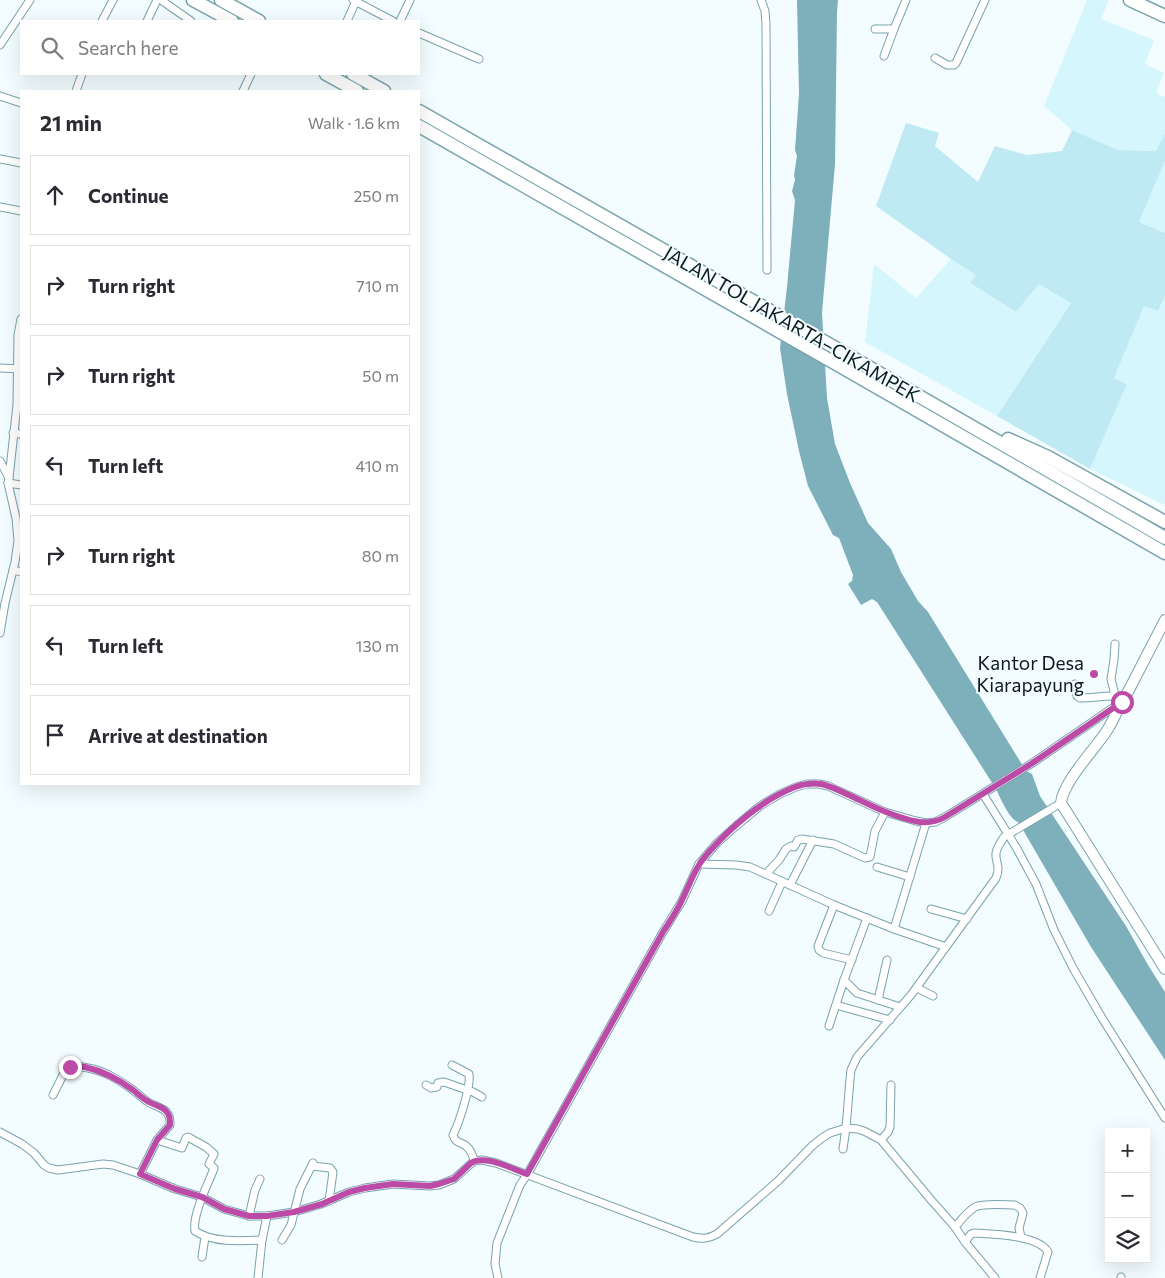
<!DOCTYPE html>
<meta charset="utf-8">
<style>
:root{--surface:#fff;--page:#f7f7f7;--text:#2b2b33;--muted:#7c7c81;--line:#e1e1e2}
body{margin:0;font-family:Commissioner,sans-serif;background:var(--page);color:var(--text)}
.controls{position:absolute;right:15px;bottom:15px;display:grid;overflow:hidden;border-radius:0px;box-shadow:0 5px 20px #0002}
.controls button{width:45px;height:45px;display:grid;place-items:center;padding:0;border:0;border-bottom:1px solid var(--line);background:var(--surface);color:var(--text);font:25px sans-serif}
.stop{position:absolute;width:15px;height:15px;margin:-11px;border:4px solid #bc4ba7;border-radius:50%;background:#fff}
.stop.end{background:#bc4ba7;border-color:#fff;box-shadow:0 1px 5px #0008}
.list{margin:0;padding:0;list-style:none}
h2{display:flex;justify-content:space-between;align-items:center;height:65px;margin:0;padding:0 20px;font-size:21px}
h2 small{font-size:16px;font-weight:400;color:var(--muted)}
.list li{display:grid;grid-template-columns:32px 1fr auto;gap:15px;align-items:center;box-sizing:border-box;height:80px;margin:0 10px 10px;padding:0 10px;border:1px solid var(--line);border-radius:0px}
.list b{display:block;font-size:19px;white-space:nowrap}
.list em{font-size:16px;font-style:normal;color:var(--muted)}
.icon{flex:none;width:28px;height:28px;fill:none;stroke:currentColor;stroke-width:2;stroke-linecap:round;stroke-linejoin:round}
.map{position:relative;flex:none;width:1165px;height:1278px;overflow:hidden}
.search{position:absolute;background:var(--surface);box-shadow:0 5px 20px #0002;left:20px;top:20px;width:400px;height:55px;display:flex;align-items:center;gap:12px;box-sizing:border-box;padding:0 18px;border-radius:0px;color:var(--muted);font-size:19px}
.panel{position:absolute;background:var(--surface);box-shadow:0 5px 20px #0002;left:20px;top:90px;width:400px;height:695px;border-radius:0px}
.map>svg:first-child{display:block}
</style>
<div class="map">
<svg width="1165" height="1278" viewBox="0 0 1165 1278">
<rect width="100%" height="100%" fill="#f3fcfe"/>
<g fill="#d6f6fd">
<path d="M1087,0H1109L1101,19L1154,40L1145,64L1164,73L1156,93L1165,97V133L1156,151L1118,150L1072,130L1044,106Z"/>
<path d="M1165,161V233L1139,222Z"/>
<path d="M951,259L977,275L970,283L1016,312L1039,284L1071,303L997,416L865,342L874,264L916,298Z"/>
<path d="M1165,296V505L1090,469L1127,384L1114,378L1144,305L1158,311Z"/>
</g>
<path fill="#c0eaf3" d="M906,123L939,133L935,146L978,182L995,146L1027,155L1062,151L1072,130L1118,150L1156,151L1165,133V161L1139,222L1165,233V296L1158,311L1144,306L1114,378L1127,384L1090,469L997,416L1071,303L1039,284L1016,312L970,283L976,275L951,259L876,206Z"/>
<path fill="#7eb0bc" d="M797,0H838L837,12L835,164L822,313L827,398L835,444L850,483L868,523L891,549L901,572L918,601L928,612L1026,771L1032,774L1040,796L1126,926L1148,965L1165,992V1060L1091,947L1023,830L1020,823C1009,820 1001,799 996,789L877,602L872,599L861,605L848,584L852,581L853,575L839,538L833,535L808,486L799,451L787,394L780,348L787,287L795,200L792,191L795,180L794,175L797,156L795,150L799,94Z"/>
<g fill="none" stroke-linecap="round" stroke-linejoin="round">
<g stroke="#79a3ac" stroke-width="9">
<g id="street">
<path d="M161,0L191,21"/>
<path d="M353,0L393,21"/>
<path d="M761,0L765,11L766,24L767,270"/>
<path d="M102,21L113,0"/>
<path d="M147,21L157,0"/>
<path d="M347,21L356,1"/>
<path d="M400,21L410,0"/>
<path d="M875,29H894L906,0"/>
<path d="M419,33L479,59"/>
<path d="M0,45L30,0"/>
<path d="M884,56L894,29"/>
<path d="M935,58L947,65H954L956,63L985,0"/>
<path d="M76,91L82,74"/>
<path d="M243,91L251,74"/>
<path d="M0,96L21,103"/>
<path d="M0,159L21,163"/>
<path d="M0,207L21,211"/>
<path d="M0,368L21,369"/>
<path d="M13,433L21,434"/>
<path d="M0,461L9,478L8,483L16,518L18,541L15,562L5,603L0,633"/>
<path d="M9,478L17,405L18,335L21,319"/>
<path d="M8,483L21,485"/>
<path d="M13,570L21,572"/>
<path d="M1075,684L1077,696L1080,698C1095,698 1111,694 1126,697"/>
<path d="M1115,695L1111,679L1114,660L1115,644"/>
<path d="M983,794L1016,847L1036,884L1054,930L1073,968L1102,1018L1165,1118"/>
<path d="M699,864L736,865L750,867L834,905L894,929L946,947"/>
<path d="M877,867L910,877"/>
<path d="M766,874L779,860L786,849L791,846L794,847L798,840L802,839L834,844L865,858L870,857L875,831L885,812"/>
<path d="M790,885L813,840"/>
<path d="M834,905L818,946L819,950L823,953L852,960"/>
<path d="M931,909L967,919"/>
<path d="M769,911L782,882"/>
<path d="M894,929L926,823"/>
<path d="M844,980L857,993L900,1007"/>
<path d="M917,988L933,996"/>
<path d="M878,1000L887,960"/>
<path d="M836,1005L890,1020"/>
<path d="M829,1026L844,980L867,918"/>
<path d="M452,1065L469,1074C471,1087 459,1123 453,1135C456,1144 460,1141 466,1146C471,1150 473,1156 474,1161"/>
<path d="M426,1085L431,1088L437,1087L438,1083L444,1082L473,1092L482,1097"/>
<path d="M53,1095L66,1069C74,1065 79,1066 88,1068C105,1071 119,1080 133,1090C138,1094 143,1099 148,1102C160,1109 171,1108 170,1125L157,1140L140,1174"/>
<path d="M0,1132L22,1144L34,1153L44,1165L49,1168L58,1170L103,1164L113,1165L140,1174L175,1189L202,1197L224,1209L249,1216H267L294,1212L321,1204L349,1192L365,1188L393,1184L430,1186L439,1185L454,1179L474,1161L482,1160L496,1163L693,1237C702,1239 708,1239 717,1234L778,1181L812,1146L822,1138L830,1133L846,1128L857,1129L864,1131L881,1140L932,1201L955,1227L965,1242L995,1278"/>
<path d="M157,1140L182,1148L186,1138L188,1137L206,1147L214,1154L209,1164L214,1168L213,1171C207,1186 192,1216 195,1231C212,1243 242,1241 262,1240"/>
<path d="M881,1140L888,1132L890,1127L891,1085"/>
<path d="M843,1149L846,1128L850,1079L851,1070L857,1057L911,995L996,878C1001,866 995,862 996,853C997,847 1001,842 1004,837L1061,803"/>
<path d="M312,1166L330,1168L333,1172L329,1201"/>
<path d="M249,1216L255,1190L260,1179"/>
<path d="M955,1227C961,1220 967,1212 975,1207C984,1203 1005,1205 1015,1205L1020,1208L1023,1213L1019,1228L1021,1237"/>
<path d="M282,1240L291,1225L300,1189L313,1163"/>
<path d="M965,1242L971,1234L974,1233C992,1234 1039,1235 1048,1252L1040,1278"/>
<path d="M202,1257L205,1237"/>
<path d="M258,1278L262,1240L267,1216"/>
<path d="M498,1278L495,1264L497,1243L520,1185L527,1175L663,932L682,901L699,864L717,843L736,826L760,806L780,794L796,787L807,784H819L828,786L885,812L916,821L926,823L935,822L945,817L1031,764L1120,703"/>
<path d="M1121,1278V1277"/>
</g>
</g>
<g stroke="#79a3ac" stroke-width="12">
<path id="secondary" d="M1165,620L1130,688C1127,694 1123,699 1120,705C1116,714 1112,723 1106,732C1094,750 1063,782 1061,803L1165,969"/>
</g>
<g stroke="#79a3ac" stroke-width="15">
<g id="highway">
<path d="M193,0L232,21"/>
<path d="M221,0L259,21"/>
<path d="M1130,0L1165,16"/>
<path d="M326,74L357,91"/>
<path d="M353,74L384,91"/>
<path d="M419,111L839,350L1165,538"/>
<path d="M419,126L840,366L1165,553"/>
<path d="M1008,439L1048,457L1165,522"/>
</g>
</g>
<use href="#street" stroke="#fff" stroke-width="7"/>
<use href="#secondary" stroke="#fff" stroke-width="10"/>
<use href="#highway" stroke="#fff" stroke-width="12"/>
</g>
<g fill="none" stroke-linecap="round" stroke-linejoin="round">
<path stroke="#bc4ba7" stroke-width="6" d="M70,1067C75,1065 79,1066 85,1067C103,1071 118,1079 133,1090C138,1094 143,1099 149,1102C154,1105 161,1106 166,1111C170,1115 170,1119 170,1125L157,1140L140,1174L175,1189L202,1197L224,1209L249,1216H267L294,1212L322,1204L349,1192L365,1188L393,1184L430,1186L439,1184L454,1179L471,1163C485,1154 512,1169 527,1174L663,932C670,921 677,911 682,900C688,888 692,876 699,865C701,861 705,857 708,853C730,828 763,799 795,787C803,784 813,783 821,784C831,786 840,791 849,795C864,802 879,810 894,815C912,821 927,827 945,817L1031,764L1122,702"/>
</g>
<circle fill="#bc4ba7" stroke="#f3fcfe" stroke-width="2" cx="1094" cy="674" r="5"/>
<g text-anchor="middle" stroke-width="4" stroke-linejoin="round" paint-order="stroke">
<g font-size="19" fill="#0a1b1f" stroke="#f3fcfe">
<text transform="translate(792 324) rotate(30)" y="7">JALAN TOL JAKARTA–CIKAMPEK</text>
</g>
<g font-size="19" fill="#0a1b1f" stroke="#f3fcfe" text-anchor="end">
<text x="1084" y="670">Kantor Desa<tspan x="1084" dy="22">Kiarapayung</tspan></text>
</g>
</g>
</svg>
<div class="controls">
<button>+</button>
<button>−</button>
<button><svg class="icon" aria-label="layers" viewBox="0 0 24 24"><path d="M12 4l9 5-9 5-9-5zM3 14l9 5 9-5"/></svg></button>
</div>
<div class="stop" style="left:1122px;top:702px"></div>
<div class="stop end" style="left:70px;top:1067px"></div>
<div class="search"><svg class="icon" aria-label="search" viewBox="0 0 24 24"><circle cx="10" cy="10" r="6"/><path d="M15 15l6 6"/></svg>Search here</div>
<section class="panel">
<h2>21 min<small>Walk · 1.6 km</small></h2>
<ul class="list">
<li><svg class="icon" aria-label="ahead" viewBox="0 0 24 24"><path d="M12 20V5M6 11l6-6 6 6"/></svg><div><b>Continue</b></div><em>250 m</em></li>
<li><svg class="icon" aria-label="right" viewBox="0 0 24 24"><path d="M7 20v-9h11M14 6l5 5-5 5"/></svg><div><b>Turn right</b></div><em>710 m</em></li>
<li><svg class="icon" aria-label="right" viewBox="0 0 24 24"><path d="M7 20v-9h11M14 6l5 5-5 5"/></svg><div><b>Turn right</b></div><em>50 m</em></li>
<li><svg class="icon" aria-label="left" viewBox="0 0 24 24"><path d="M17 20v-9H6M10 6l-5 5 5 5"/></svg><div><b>Turn left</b></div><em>410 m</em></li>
<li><svg class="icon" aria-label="right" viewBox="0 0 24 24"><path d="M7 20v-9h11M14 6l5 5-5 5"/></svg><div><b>Turn right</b></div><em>80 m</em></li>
<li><svg class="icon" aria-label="left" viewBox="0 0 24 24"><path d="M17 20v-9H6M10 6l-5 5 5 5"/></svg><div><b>Turn left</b></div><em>130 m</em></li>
<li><svg class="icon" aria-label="arrive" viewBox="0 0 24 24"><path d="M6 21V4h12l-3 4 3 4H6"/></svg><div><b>Arrive at destination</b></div></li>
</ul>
</section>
</div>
